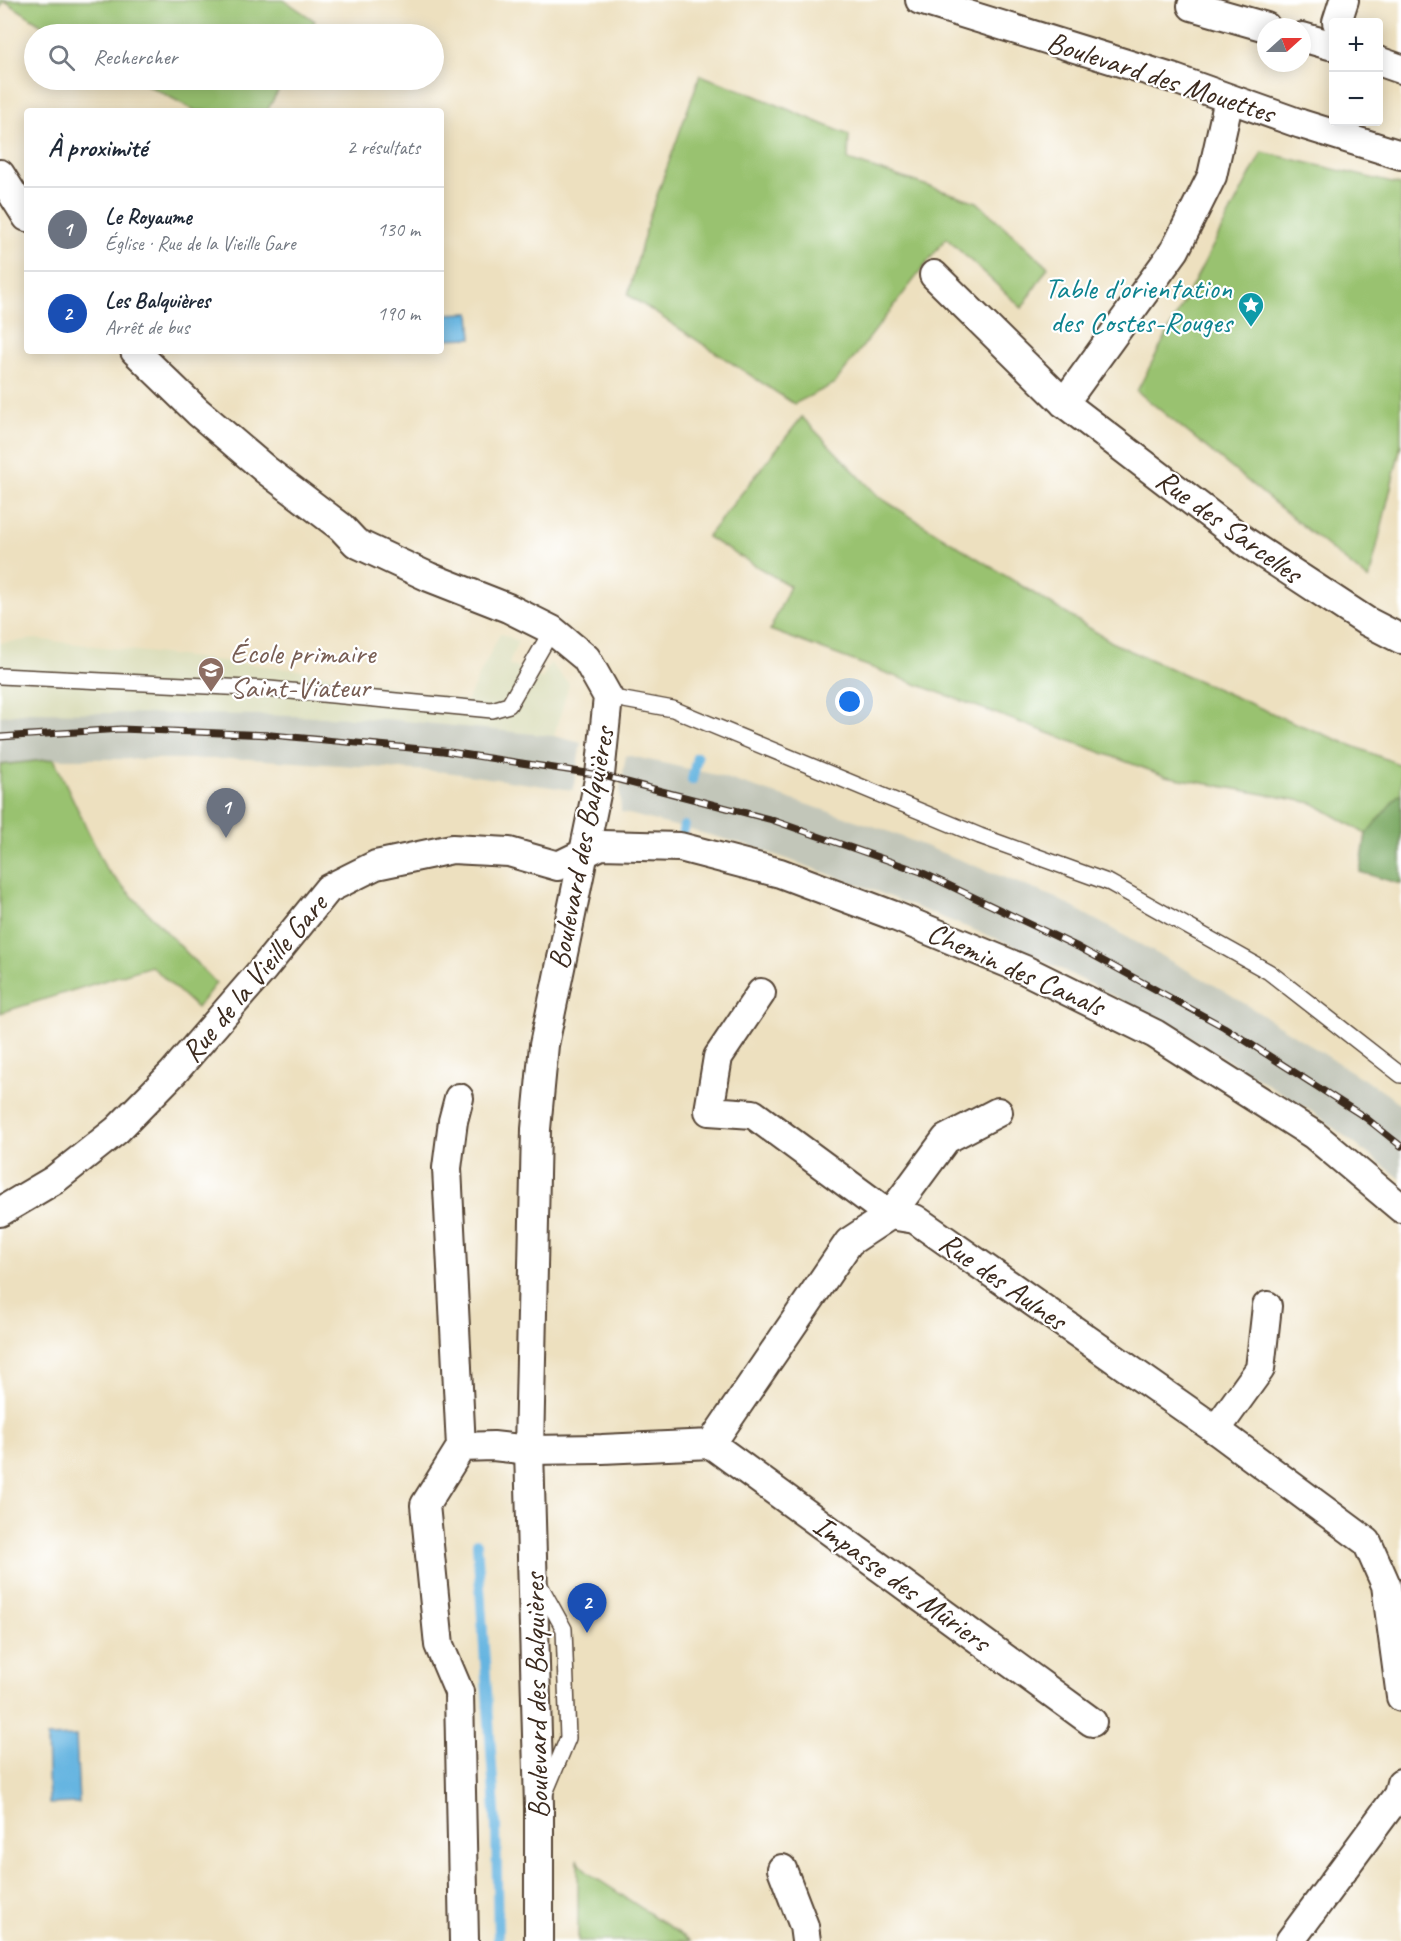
<!DOCTYPE html>
<html lang="fr">
<meta charset="utf-8">
<style>
:root{--surface:#fff;--page:#f6f6f7;--text:#1f2937;--muted:#747a83;--line:#e0e1e3;--accent:#1f6fb2}
body{margin:0;font-family:Caveat,sans-serif;background:var(--page);color:var(--text)}
.controls{position:absolute;right:18px;top:18px;display:grid;overflow:hidden;border-radius:6px;box-shadow:0 3px 15px #0003}
.controls button{width:54px;height:54px;display:grid;place-items:center;padding:0;border:0;border-bottom:2px solid var(--line);background:var(--surface);color:var(--text);font:30px sans-serif}
.compass{position:absolute;left:1257px;top:18px;width:54px;height:54px;border-radius:50%;background:var(--surface);box-shadow:0 3px 15px #0003;rotate:69deg}
.you{position:absolute;left:850px;top:702px;width:21px;height:21px;margin:-15px;border:4px solid #fff;border-radius:50%;background:#1a73e8;box-shadow:0 0 0 9px #1a73e833}
.badge{display:grid;place-items:center;width:39px;height:39px;border-radius:50%;background:var(--accent);color:#fff;font-size:20px;font-weight:700}
.pin{position:absolute;translate:-50% -50px;filter:drop-shadow(0 2px 3px #0008)}
.pin::after{content:'';position:absolute;top:32px;width:21px;height:18px;background:inherit;clip-path:polygon(0 0,100% 0,50% 100%)}
.list{margin:0;padding:0;list-style:none}
h2{display:flex;justify-content:space-between;align-items:center;height:78px;margin:0;padding:0 24px;font-size:26px}
h2 small{font-size:20px;font-weight:400;color:var(--muted)}
.list li{display:grid;grid-template-columns:39px 1fr auto;gap:18px;align-items:center;box-sizing:border-box;height:84px;padding:0 24px;border-top:2px solid var(--line)}
.list b{display:block;font-size:22px;white-space:nowrap}
.list p{margin:0;font-size:20px;white-space:nowrap;color:var(--muted)}
.list em{font-size:20px;font-style:normal;color:var(--muted)}
.icon{flex:none;width:33px;height:33px;fill:none;stroke:currentColor;stroke-width:2;stroke-linecap:round;stroke-linejoin:round}
.map{position:relative;flex:none;width:1401px;height:1941px;overflow:hidden}
.search{position:absolute;background:var(--surface);box-shadow:0 3px 15px #0003;left:24px;top:24px;width:420px;height:66px;display:flex;align-items:center;gap:15px;box-sizing:border-box;padding:0 21px;border-radius:33px;color:var(--muted);font-size:22px}
.panel{position:absolute;background:var(--surface);box-shadow:0 3px 15px #0003;left:24px;top:108px;width:420px;height:246px;border-radius:6px}
.map>svg:first-child{display:block}
</style>
<div class="map">
<svg width="1401" height="1941" viewBox="0 0 1401 1941">
<rect width="100%" height="100%" fill="#fff"/>
<filter id="ink" filterUnits="userSpaceOnUse"><feTurbulence type="fractalNoise" baseFrequency=".0167" numOctaves="2"/><feDisplacementMap in="SourceGraphic" scale="12" xChannelSelector="R" yChannelSelector="G"/><feConvolveMatrix kernelMatrix="1 2 1 2 8 2 1 2 1" color-interpolation-filters="sRGB"/></filter>
<filter id="wash" filterUnits="userSpaceOnUse"><feTurbulence type="fractalNoise" baseFrequency=".008" numOctaves="4" result="noise"/><feDisplacementMap in="SourceGraphic" scale="24" xChannelSelector="R" yChannelSelector="G"/><feGaussianBlur stdDeviation="1.35" result="paint"/><feColorMatrix in="noise" values="0 0 0 0 0 0 0 0 0 0 0 0 0 0 0 0 0 1.4 0 .05"/><feComposite in="paint" operator="in"/></filter>
<g filter="url(#wash)">
<rect width="100%" height="100%" fill="#ede0bf"/>
<path fill="#dcdebc" d="M500,633L518,641L509,664L542,679L550,663L569,684L554,736L386,719L29,712L0,716V643L36,639L308,671L467,701Z"/>
<g fill="#c2c6b9">
<path d="M29,712L261,715L386,719L554,736L581,743L573,790L446,772L249,759H54L0,765V716Z"/>
<path d="M626,755L716,775L882,829L1056,898L1223,990L1387,1094L1401,1105V1179L1314,1113L1179,1030L1022,949L870,889L748,845L621,812L620,792Z"/>
</g>
<g fill="#99c26f" stroke="#6a7646" stroke-width="1.5">
<path d="M0,0H284L315,21L308,34H56L5,1L0,8Z"/>
<path d="M700,75L749,93L849,135L848,160L977,202L1048,267L1022,308L946,238L834,384L794,404L628,295L649,218Z"/>
<path d="M138,80H284L267,111H196Z"/>
<path d="M1262,152L1401,185V445L1369,580L1137,391Z"/>
<path d="M802,417L879,497L1115,644L1290,721L1401,765V884L1360,872L1366,834L1313,803L1165,776L770,630L790,586L707,537Z"/>
<path d="M54,759L106,869L216,983L197,1008L151,966L0,1013V765Z"/>
<path d="M578,1860L587,1872L691,1941H578Z"/>
</g>
<path fill="#7aa862" stroke="#5a6940" stroke-width="1.5" d="M1399,794H1401V884L1360,872L1366,834Z"/>
<g fill="#66b5e1" stroke="#507080" stroke-width="1.5">
<path d="M470,313L472,338L441,339V314Z"/>
<path d="M76,1736L79,1803L49,1804L47,1737Z"/>
</g>
<g fill="none" stroke-linecap="round" stroke-linejoin="round">
<g stroke="#66b5e1" stroke-width="10">
<path d="M692,780L697,757"/>
<path d="M683,832L684,826"/>
<path d="M477,1543L496,1826L498,1941"/>
</g>
</g>
</g>
<g filter="url(#ink)">
<g fill="none" stroke-linecap="round" stroke-linejoin="round">
<g stroke="#564536" stroke-width="18">
<g id="lane">
<path d="M0,676L269,689L492,710L509,705L552,630"/>
<path d="M608,697L673,709L980,836L1110,883L1269,972L1401,1075"/>
<path d="M538,1582L564,1629L568,1738L545,1793"/>
</g>
</g>
<g stroke="#564536" stroke-width="32">
<g id="street">
<path d="M920,0L1172,78L1301,124L1401,155"/>
<path d="M1192,6L1266,27"/>
<path d="M1337,22L1344,0"/>
<path d="M1302,37L1330,45"/>
<path d="M1378,61L1401,69"/>
<path d="M0,174L27,217"/>
<path d="M934,275L1064,403L1247,543L1366,621L1401,639"/>
<path d="M135,351L198,412L266,470L341,527L356,543L429,577L508,608L552,630L586,658L608,697L600,775L544,1045L536,1129L529,1450L539,1806V1941"/>
<path d="M1064,403L1175,250L1212,176L1229,99"/>
<path d="M761,993L718,1057L709,1111L753,1114L890,1215L946,1139L998,1112"/>
<path d="M459,1098L453,1121L447,1168L461,1447L425,1505L439,1645L459,1692L464,1941"/>
<path d="M0,1212L54,1180L117,1130L173,1073L264,968L328,889L376,865L452,849L509,852L558,866L601,845L680,847L780,873L892,915L1025,970L1155,1034L1314,1135L1401,1208"/>
<path d="M1216,1430L1260,1369L1267,1306"/>
<path d="M711,1444L1092,1722"/>
<path d="M461,1447L493,1446L529,1450L602,1449L711,1444L849,1242L890,1215L915,1219L1216,1430L1367,1542L1386,1585L1401,1697"/>
<path d="M782,1869L804,1926L806,1941"/>
<path d="M1290,1941L1398,1795L1401,1783"/>
</g>
</g>
<use href="#lane" stroke="#fff" stroke-width="15"/>
<use href="#street" stroke="#fff" stroke-width="28"/>
<g stroke="#3b2a1e" stroke-width="7">
<path id="rail" d="M0,737L121,729L271,735L443,751L600,775L769,819L921,872L1078,947L1224,1027L1366,1118L1401,1146"/>
</g>
<use href="#rail" stroke="#fff" stroke-width="4.5" stroke-dasharray="14" stroke-linecap="butt"/>
</g>
</g>
<defs>
<g id="sight-pin" transform="scale(1.35)"><path d="M0 17L-7.5 6A9.5 9.5 0 1 1 7.5 6Z" fill="#0f9aa8" stroke="#fff"/><path d="M0-6L1.8-2.2L6-1.7L2.9 1.2L3.7 5.4L0 3.3L-3.7 5.4L-2.9 1.2L-6-1.7L-1.8-2.2Z" fill="#fff"/></g>
<g id="school-pin" transform="scale(1.35)"><path d="M0 17L-7.5 6A9.5 9.5 0 1 1 7.5 6Z" fill="#8d6e63" stroke="#fff"/><path d="M0-5L7-2L0 1L-7-2ZM-4 1L0 2.5L4 1V4Q0 6-4 4Z" fill="#fff"/></g>
</defs>
<g fill-rule="evenodd">
<use href="#sight-pin" x="1251" y="305"/>
<use href="#school-pin" x="211" y="670"/>
</g>
<g text-anchor="middle" stroke-width="4.5" stroke-linejoin="round" paint-order="stroke">
<g font-size="30" fill="#3b2a1e" stroke="#fff">
<text transform="translate(1161 77) rotate(18)" y="10">Boulevard des Mouettes</text>
<text transform="translate(1229 526) rotate(36)" y="10">Rue des Sarcelles</text>
<text transform="translate(581 848) rotate(-79)" y="10">Boulevard des Balquières</text>
<text transform="translate(1016 969) rotate(24)" y="10">Chemin des Canals</text>
<text transform="translate(254 978) rotate(-50)" y="10">Rue de la Vieille Gare</text>
<text transform="translate(1003 1281) rotate(35)" y="10">Rue des Aulnes</text>
<text transform="translate(902 1583) rotate(36)" y="10">Impasse des Mûriers</text>
<text transform="translate(536 1696) rotate(-91)" y="10">Boulevard des Balquières</text>
</g>
<g font-size="30" fill="#0d838f" stroke="#fff" text-anchor="end">
<text x="1232" y="298">Table d'orientation<tspan x="1232" dy="34">des Costes-Rouges</tspan></text>
</g>
<g font-size="30" fill="#785e54" stroke="#fff" text-anchor="start">
<text x="230" y="663">École primaire<tspan x="230" dy="34">Saint-Viateur</tspan></text>
</g>
</g>
</svg>
<div class="controls">
<button>+</button>
<button>−</button>
</div>
<svg class="compass" viewBox="-18 -18 36 36"><path d="M0-13l5 13h-10z" fill="#e53935"/><path d="M0 13l5-13h-10z" fill="#747a83"/></svg>
<div class="you"></div>
<div class="pin badge" style="left:226px;top:838px;background:#6b7280">1</div>
<div class="pin badge" style="left:587px;top:1633px;background:#1a4fb4">2</div>
<div class="search"><svg class="icon" aria-label="search" viewBox="0 0 24 24"><circle cx="10" cy="10" r="6"/><path d="M15 15l6 6"/></svg>Rechercher</div>
<section class="panel">
<h2>À proximité<small>2 résultats</small></h2>
<ul class="list">
<li><span class="badge" style="background:#6b7280">1</span><div><b>Le Royaume</b><p>Église · Rue de la Vieille Gare</p></div><em>130 m</em></li>
<li><span class="badge" style="background:#1a4fb4">2</span><div><b>Les Balquières</b><p>Arrêt de bus</p></div><em>190 m</em></li>
</ul>
</section>
</div>
